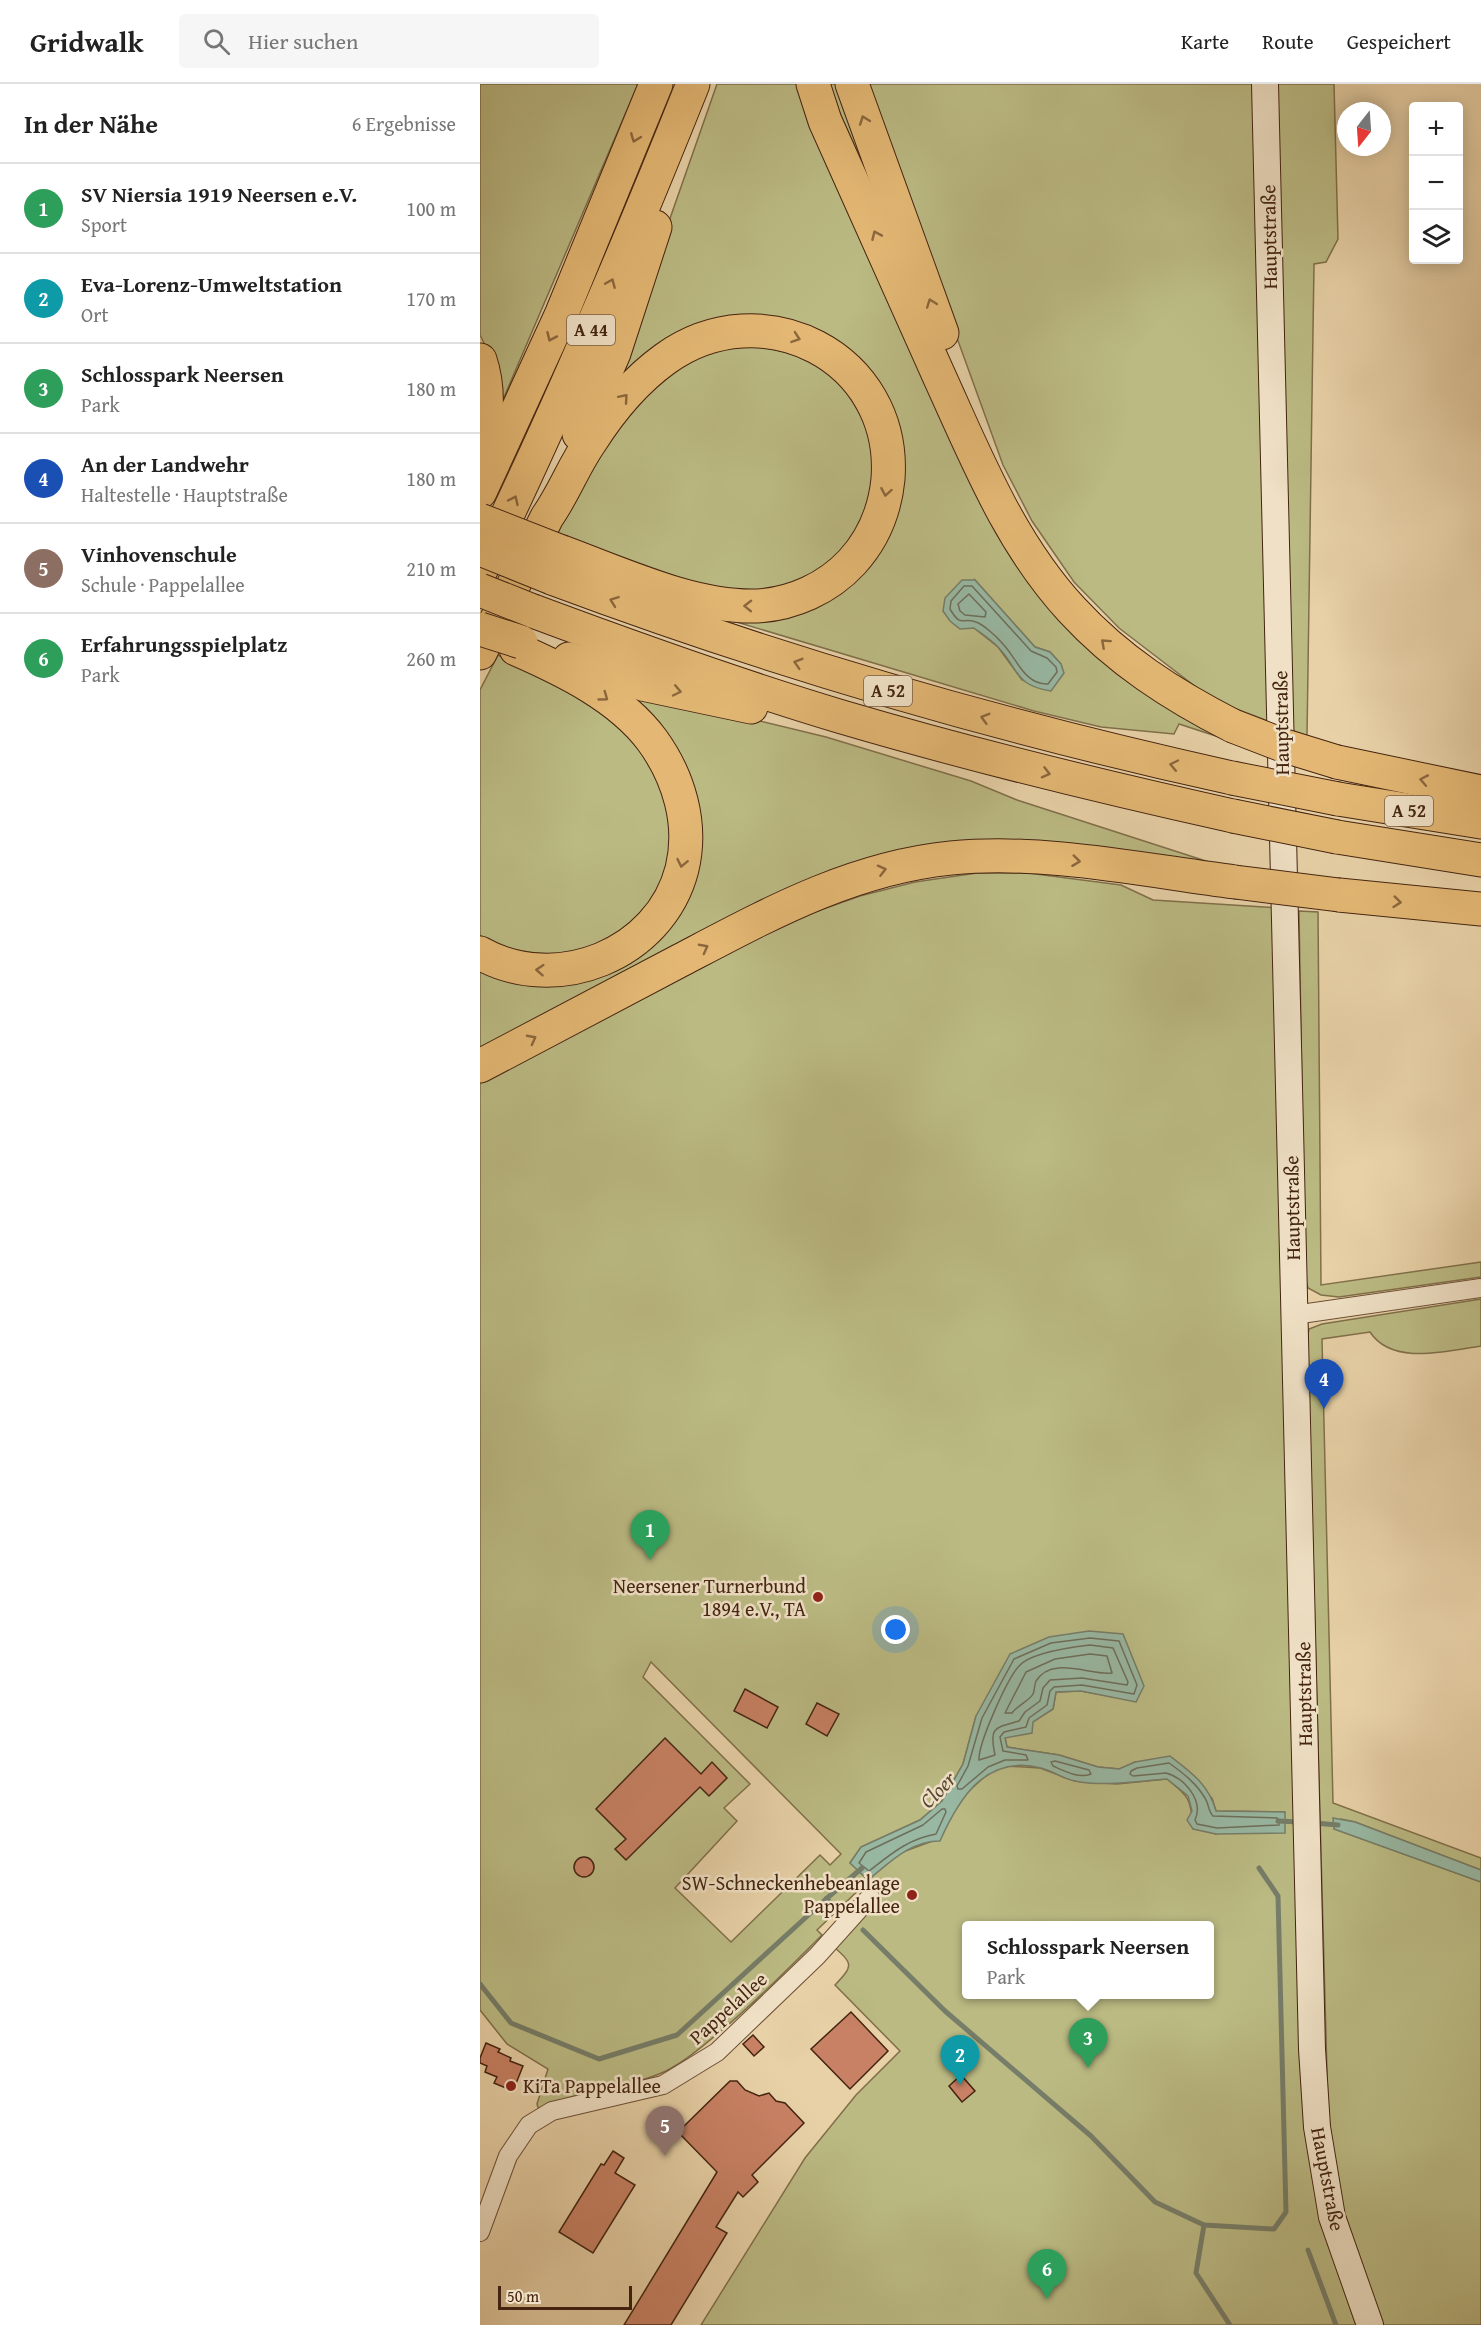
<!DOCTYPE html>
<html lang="de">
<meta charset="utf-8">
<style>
:root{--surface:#fff;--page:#f6f6f6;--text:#222;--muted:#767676;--line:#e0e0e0;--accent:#8f2418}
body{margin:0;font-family:"Gentium Book Plus",serif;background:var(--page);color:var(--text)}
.controls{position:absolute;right:18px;top:18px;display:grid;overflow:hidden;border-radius:6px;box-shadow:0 3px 15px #0003}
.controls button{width:54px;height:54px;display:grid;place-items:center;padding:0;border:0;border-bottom:2px solid var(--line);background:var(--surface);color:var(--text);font:30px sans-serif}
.compass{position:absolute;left:857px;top:18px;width:54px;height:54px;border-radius:50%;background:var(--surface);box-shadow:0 3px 15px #0003;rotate:197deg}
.scale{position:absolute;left:18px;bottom:15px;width:134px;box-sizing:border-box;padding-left:6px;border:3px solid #442410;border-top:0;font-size:16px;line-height:21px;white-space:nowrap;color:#442410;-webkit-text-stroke:4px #f0e1c6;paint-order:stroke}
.you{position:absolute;left:416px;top:1546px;width:21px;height:21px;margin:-15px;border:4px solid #fff;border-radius:50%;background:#1a73e8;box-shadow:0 0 0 9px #1a73e833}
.badge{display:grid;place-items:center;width:39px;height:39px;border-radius:50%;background:var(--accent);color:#fff;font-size:20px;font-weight:700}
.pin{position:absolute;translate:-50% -50px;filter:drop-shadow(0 2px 3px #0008)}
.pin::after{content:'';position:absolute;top:32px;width:21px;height:18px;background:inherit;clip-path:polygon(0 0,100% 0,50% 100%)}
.popup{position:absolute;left:482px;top:1837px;width:252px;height:78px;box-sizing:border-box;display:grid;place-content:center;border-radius:6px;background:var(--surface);filter:drop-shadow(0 2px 4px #0005);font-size:20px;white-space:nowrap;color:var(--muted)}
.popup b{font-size:22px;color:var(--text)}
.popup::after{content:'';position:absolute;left:50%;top:100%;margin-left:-12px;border:12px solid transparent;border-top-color:var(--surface)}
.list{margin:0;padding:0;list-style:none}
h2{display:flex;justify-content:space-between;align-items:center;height:78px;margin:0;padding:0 24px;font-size:26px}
h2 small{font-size:20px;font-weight:400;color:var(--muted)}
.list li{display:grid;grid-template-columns:39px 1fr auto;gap:18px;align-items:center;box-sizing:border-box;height:90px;padding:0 24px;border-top:2px solid var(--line)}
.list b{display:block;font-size:22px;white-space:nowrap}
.list p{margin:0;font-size:20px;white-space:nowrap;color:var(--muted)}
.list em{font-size:20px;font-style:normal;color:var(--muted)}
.icon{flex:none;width:33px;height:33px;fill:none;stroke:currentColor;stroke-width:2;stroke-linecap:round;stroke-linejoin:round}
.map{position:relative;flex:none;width:1001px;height:2241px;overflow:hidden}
header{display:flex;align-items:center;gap:36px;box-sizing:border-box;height:84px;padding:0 30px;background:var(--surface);border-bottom:2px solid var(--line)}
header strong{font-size:28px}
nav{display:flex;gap:33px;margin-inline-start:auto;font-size:21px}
.search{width:420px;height:54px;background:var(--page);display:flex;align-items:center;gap:15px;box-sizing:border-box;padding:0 21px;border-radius:6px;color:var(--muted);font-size:22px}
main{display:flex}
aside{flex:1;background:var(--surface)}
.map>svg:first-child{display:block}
</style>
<header>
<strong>Gridwalk</strong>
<div class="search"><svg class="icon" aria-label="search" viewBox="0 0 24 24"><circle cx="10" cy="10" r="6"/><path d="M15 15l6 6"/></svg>Hier suchen</div>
<nav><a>Karte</a><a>Route</a><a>Gespeichert</a></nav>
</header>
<main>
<aside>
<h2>In der Nähe<small>6 Ergebnisse</small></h2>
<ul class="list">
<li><span class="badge" style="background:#2e9e5b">1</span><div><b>SV Niersia 1919 Neersen e.V.</b><p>Sport</p></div><em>100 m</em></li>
<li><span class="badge" style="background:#0f9aa8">2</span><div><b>Eva-Lorenz-Umweltstation</b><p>Ort</p></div><em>170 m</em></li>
<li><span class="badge" style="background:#2e9e5b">3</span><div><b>Schlosspark Neersen</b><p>Park</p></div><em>180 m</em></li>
<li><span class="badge" style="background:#1a4fb4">4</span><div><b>An der Landwehr</b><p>Haltestelle · Hauptstraße</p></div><em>180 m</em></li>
<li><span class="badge" style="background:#8d6e63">5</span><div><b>Vinhovenschule</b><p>Schule · Pappelallee</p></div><em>210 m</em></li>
<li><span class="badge" style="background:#2e9e5b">6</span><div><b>Erfahrungsspielplatz</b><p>Park</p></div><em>260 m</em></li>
</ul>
</aside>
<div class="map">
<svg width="1001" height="2241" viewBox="0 0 1001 2241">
<rect width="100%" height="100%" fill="#e8d1a7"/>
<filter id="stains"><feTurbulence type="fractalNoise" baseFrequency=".00333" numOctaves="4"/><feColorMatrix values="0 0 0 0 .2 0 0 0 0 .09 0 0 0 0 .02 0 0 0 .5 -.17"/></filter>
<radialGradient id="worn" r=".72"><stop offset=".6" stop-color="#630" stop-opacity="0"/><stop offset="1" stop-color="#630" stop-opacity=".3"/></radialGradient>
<g fill="#bbba83" stroke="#806f4a" stroke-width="1.5" fill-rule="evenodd">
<path d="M0,0H158L16,332C15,305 13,274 0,251Z"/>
<path d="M237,0H316L501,410L526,458L748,656L699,640L694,650L621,643L554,627L203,522L252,531L387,477L404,323L284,240L123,326ZM495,496L555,563L570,568L581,580L583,589L542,596L518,563L494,544Z"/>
<path d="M347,0H365L440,210Z"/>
<path d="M385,0H854L858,155L846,178L834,180L827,652L733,616L639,544L594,498L552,437L523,381Z"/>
<path d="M277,262C309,268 334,274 359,297C365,303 369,313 374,320C422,394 373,495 286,507C245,513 204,495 167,482C137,471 107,461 77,450L113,376L168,309L194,288L220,273L246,264Z"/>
<path d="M18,571C68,596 126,622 161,668C182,695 197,737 190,771C178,832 117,876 56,869C37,867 15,862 0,851V606Z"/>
<path d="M110,596L346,653L491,697L537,716L729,778L431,767L0,970V878L153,868L215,735Z"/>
<path d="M497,789H548L641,801L673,816L798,824L846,2153L876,2241H221L325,2074L376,2011L420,1967L355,1901C374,1881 373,1880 353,1862L398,1814L388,1797L337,1846L342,1851C309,1884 277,1917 242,1946C224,1961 207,1976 186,1987C145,2006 100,2004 59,2026L57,2020L68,1985L27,1960L0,1926V995L211,884L326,831L380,812L435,798ZM643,1551L656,1617L601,1607L576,1608L573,1625L525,1654L527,1663L579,1671L618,1683L640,1685L655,1678L732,1714L736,1727L805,1728L736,1750L713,1744C711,1714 709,1713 687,1695L637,1700L595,1697L560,1684L526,1682L510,1688L483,1712L453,1757L420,1769L388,1796L370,1779L381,1763L440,1736L462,1717L483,1680L496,1632ZM171,1578L361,1770L350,1781L340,1771L251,1858L195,1804L257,1737L244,1724L270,1700L163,1593ZM486,1842H730V1910H486Z"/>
<path d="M819,827L838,828L841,1201L1001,1178V1193L859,1213L841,1211L828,1204L825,1193Z"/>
<path d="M1001,1215V1262C967,1267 912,1282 890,1248L842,1255L853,1719L1001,1774V1786L875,1738L861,1735L854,1745L1001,1798V2241H898L869,2151L856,2096L848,2026L827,1255L829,1245L842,1240Z"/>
</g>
<g fill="#98b8a3" stroke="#767d68" stroke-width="1.5">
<path d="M482,496H495L555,563L570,568L581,580L584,589L571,607C533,601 540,585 517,562C510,555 502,550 494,544L480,545L470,537L463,527L465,514Z"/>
<path d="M609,1547L643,1550L664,1602L656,1618L601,1607L576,1608L573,1625L553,1638L552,1649L525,1654L527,1663L579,1671L618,1683L639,1685L655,1678L690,1672C711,1688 729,1701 736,1727L805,1728V1749L736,1750L713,1745L707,1736L712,1727L708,1712L687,1695C657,1697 625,1703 595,1697C583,1695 573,1687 561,1684C506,1670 479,1714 460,1757C430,1757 410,1778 388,1796L370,1779L381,1763L440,1736L462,1717L483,1680L496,1632L530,1570L569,1553Z"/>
<path d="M853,1734L875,1738L1001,1786V1798L854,1745Z"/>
</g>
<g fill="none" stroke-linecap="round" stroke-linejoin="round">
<g stroke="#6e6e5a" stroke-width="1.5">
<path d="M492,502L551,567L567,574L576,583L577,588L568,600C544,601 537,574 522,559C516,552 504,541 496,538C482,533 481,544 470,525L471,517L484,502Z"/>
<path d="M489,510L506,528L505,533L485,531L480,527L478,520Z"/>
<path d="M610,1554L639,1557L657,1601L654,1610L602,1601L574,1603L570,1607L567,1621L549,1634L546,1643L524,1648L520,1653L523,1667L546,1671L548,1676H525L508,1683L482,1705H478L477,1702L488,1682L502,1634L534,1575L571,1559Z"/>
<path d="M610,1561L633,1564L648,1598L647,1601L602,1594L570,1596L563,1604L560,1617L545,1628L539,1637C514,1644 509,1643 515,1671L499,1676C498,1660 527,1595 539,1582C550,1569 593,1563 610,1561Z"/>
<path d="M610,1570L627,1572L632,1589C611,1592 572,1571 556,1597C554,1601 555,1606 553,1610C550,1616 537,1622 532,1629H525L546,1588L575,1575Z"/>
<path d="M575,1677L609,1686L611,1690C599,1695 584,1687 573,1682L571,1678Z"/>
<path d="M689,1679C703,1689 716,1699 725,1714C729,1720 728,1727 733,1732L797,1734L799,1736V1741L737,1744L717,1740L715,1736C724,1716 704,1694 686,1689L653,1692L650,1690L651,1687L657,1684Z"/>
<path d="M462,1725H465L466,1728L456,1750C428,1755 411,1770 389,1787L379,1779L386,1768L443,1741Z"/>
</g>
<g stroke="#767d68" stroke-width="5">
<path d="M798,1737L819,1738"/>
<path d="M834,1739L858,1741"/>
<path d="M346,1815L354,1821"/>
<path d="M383,1846L465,1927L611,2052L675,2118L724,2141L794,2145L806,2128L798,1812L779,1784"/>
<path d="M0,1900L31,1939L119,1975L197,1951L346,1815L382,1784"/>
<path d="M724,2141L716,2189L750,2241"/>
<path d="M828,2166L856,2241"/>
</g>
</g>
<g fill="#c88164" stroke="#442410" stroke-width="1.5">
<path d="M265,1605L298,1623L287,1644L254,1627Z"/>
<path d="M337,1619L359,1630L347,1652L326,1640Z"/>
<path d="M185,1654L221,1690L232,1678L247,1694L229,1712L220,1703L146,1776L135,1765L146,1755L116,1725Z"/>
<circle cx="104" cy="1783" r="10"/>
<path d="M371,1928L408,1967L370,2005L331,1965Z"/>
<path d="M273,1951L284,1963L274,1972L263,1960Z"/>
<path d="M6,1959L20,1965L18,1968L31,1974L30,1977L43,1982L33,2007L14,1999L17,1993L5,1988L7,1982L0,1979V1974Z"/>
<path d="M481,1991L495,2007L482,2018L469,2002Z"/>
<path d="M250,1997H257L265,2006L279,2012L289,2009L296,2017L305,2019L324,2039L272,2091L278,2098L263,2113L258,2108L236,2143L247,2149L191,2241H144L237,2088L198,2048Z"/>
<path d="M133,2067L144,2074L135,2089L155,2101L113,2169L79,2148L121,2080L124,2081Z"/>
</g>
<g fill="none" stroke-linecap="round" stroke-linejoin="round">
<g stroke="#6d4f36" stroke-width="20">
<g id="street">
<path d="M814,1231L1001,1204"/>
<path d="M0,2148L28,2072L49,2041L72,2027L183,2001L237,1968L337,1872L390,1813"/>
</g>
</g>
<g stroke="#442410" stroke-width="28">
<path id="secondary" d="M785,0L832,1965L837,2043L852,2133L890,2241"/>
</g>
<g stroke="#442410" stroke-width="35">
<g id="highway">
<path d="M333,0L345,37C384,123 422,209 460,294C497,375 530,459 592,526C638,576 692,611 753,642"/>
<path d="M372,0L462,249"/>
<path d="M0,276C10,305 7,338 0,368"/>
<path d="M99,350L134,269L175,143"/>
<path d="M0,408L82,229L176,0"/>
<path d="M0,488C78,328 147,165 213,0"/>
<path d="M72,494C294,577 520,643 752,694"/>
<path d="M53,527C155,565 258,602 362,633C491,671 622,703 753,732"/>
<path d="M0,569L67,433C84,409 94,381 111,357C130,327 156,296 185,275C282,205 417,273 408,395C405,426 393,455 372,478C348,504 313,520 277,522C213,524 142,490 82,468"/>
<path d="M89,575L162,600L271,623"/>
<path d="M857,678L1001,708"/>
<path d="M858,715L1001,738"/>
<path d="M857,753L1001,776"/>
<path d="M859,811L1001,825"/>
<path d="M0,869C76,912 180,871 202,785C213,740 199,693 172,656C140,613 84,586 36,565"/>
<path d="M0,982C67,947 134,912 201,876C287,831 371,784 471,774C565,765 662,786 755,798"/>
</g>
</g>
<use href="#street" stroke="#f0e1c6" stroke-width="18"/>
<use href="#secondary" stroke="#f0e1c6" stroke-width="26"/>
<use href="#highway" stroke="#e4b874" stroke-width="33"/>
<g stroke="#442410" stroke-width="35" stroke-linecap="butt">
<g id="highway-bridge">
<path d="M0,436L82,468"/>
<path d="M0,465L72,494"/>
<path d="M0,506L53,527"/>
<path d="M0,545L41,558"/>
<path d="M753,642L805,662L857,678"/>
<path d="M752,694L858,715"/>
<path d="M753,732L857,753"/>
<path d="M755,798L859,811"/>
</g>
</g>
<use href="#highway-bridge" stroke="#e4b874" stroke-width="33"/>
</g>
<defs><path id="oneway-chevron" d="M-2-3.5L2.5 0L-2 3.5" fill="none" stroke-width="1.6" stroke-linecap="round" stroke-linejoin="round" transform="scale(1.5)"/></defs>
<g stroke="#8c673d">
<use href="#oneway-chevron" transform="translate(384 36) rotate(-110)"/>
<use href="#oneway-chevron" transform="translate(155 54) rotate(111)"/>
<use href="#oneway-chevron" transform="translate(396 151) rotate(-114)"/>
<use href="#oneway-chevron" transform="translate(131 199) rotate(-67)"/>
<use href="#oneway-chevron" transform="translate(451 219) rotate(-110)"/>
<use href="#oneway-chevron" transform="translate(71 253) rotate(114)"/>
<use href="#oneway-chevron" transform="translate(316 254) rotate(19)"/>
<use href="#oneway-chevron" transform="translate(144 314) rotate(-49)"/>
<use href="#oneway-chevron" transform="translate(406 408) rotate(100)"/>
<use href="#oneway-chevron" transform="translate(34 416) rotate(-65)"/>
<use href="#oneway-chevron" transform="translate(134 517) rotate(-160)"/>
<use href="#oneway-chevron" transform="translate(268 522) rotate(-179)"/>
<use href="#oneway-chevron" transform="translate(625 559) rotate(-138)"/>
<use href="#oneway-chevron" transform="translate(318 579) rotate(-163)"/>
<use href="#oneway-chevron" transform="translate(197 607) rotate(12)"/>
<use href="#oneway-chevron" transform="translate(124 613) rotate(36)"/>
<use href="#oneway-chevron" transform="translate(505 634) rotate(-164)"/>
<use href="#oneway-chevron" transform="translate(694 681) rotate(-168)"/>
<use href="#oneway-chevron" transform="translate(566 689) rotate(14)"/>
<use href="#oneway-chevron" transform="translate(944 696) rotate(-169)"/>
<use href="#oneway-chevron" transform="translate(596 777) rotate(7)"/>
<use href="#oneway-chevron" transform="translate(202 779) rotate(102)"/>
<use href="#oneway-chevron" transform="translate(402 786) rotate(-14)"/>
<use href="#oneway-chevron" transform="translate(917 818) rotate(6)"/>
<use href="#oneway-chevron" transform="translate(224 864) rotate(-28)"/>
<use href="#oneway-chevron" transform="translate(60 886) rotate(-176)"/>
<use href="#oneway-chevron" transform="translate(52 955) rotate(-28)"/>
</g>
<g fill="#8f2418" stroke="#f0e1c6" stroke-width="2">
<circle cx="338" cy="1513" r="6"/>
<circle cx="432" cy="1811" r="6"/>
<circle cx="31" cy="2002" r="6"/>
</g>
<g text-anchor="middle" stroke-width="5" stroke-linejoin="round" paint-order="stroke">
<g fill="#f0e1c6" stroke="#785d47" stroke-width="1.5">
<rect x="87" y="231" width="48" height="30" rx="4.5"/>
<rect x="384" y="592" width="48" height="30" rx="4.5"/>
<rect x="905" y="712" width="48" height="30" rx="4.5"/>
</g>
<g font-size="18" font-weight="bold" fill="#442410">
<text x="111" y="252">A 44</text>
<text x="408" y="613">A 52</text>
<text x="929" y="733">A 52</text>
</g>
<g font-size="20" fill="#442410" stroke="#f0e1c6">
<text transform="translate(789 153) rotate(-91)" y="7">Hauptstraße</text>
<text transform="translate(801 639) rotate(-91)" y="7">Hauptstraße</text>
<text transform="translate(812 1124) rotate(-91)" y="7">Hauptstraße</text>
<text transform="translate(824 1610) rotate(-91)" y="7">Hauptstraße</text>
<text transform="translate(248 1924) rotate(-42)" y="7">Pappelallee</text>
<text transform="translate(848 2095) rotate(79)" y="7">Hauptstraße</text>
</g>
<g font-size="20" fill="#442410" stroke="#f0e1c6" text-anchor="end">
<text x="326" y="1509">Neersener Turnerbund<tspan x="326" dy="23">1894 e.V., TA</tspan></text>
<text x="420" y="1806">SW-Schneckenhebeanlage<tspan x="420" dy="23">Pappelallee</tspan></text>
<text x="43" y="2009" text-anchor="start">KiTa Pappelallee</text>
</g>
<g font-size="21" font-style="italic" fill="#594935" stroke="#f0e1c6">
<text transform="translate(458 1706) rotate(-46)" y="7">Cloer</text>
</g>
</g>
<rect width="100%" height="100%" filter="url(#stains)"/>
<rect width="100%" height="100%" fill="url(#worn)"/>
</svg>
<div class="controls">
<button>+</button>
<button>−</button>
<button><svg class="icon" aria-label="layers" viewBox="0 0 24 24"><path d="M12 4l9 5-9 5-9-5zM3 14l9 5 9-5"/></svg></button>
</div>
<svg class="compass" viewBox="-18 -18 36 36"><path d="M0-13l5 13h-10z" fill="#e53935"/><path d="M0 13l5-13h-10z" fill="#767676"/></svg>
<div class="scale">50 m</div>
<div class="you"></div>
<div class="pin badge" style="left:170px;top:1476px;background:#2e9e5b">1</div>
<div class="pin badge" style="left:480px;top:2001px;background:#0f9aa8">2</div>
<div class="pin badge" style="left:608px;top:1984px;background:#2e9e5b">3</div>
<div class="popup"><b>Schlosspark Neersen</b>Park</div>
<div class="pin badge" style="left:844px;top:1325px;background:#1a4fb4">4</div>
<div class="pin badge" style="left:185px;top:2072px;background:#8d6e63">5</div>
<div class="pin badge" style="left:567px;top:2215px;background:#2e9e5b">6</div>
</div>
</main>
